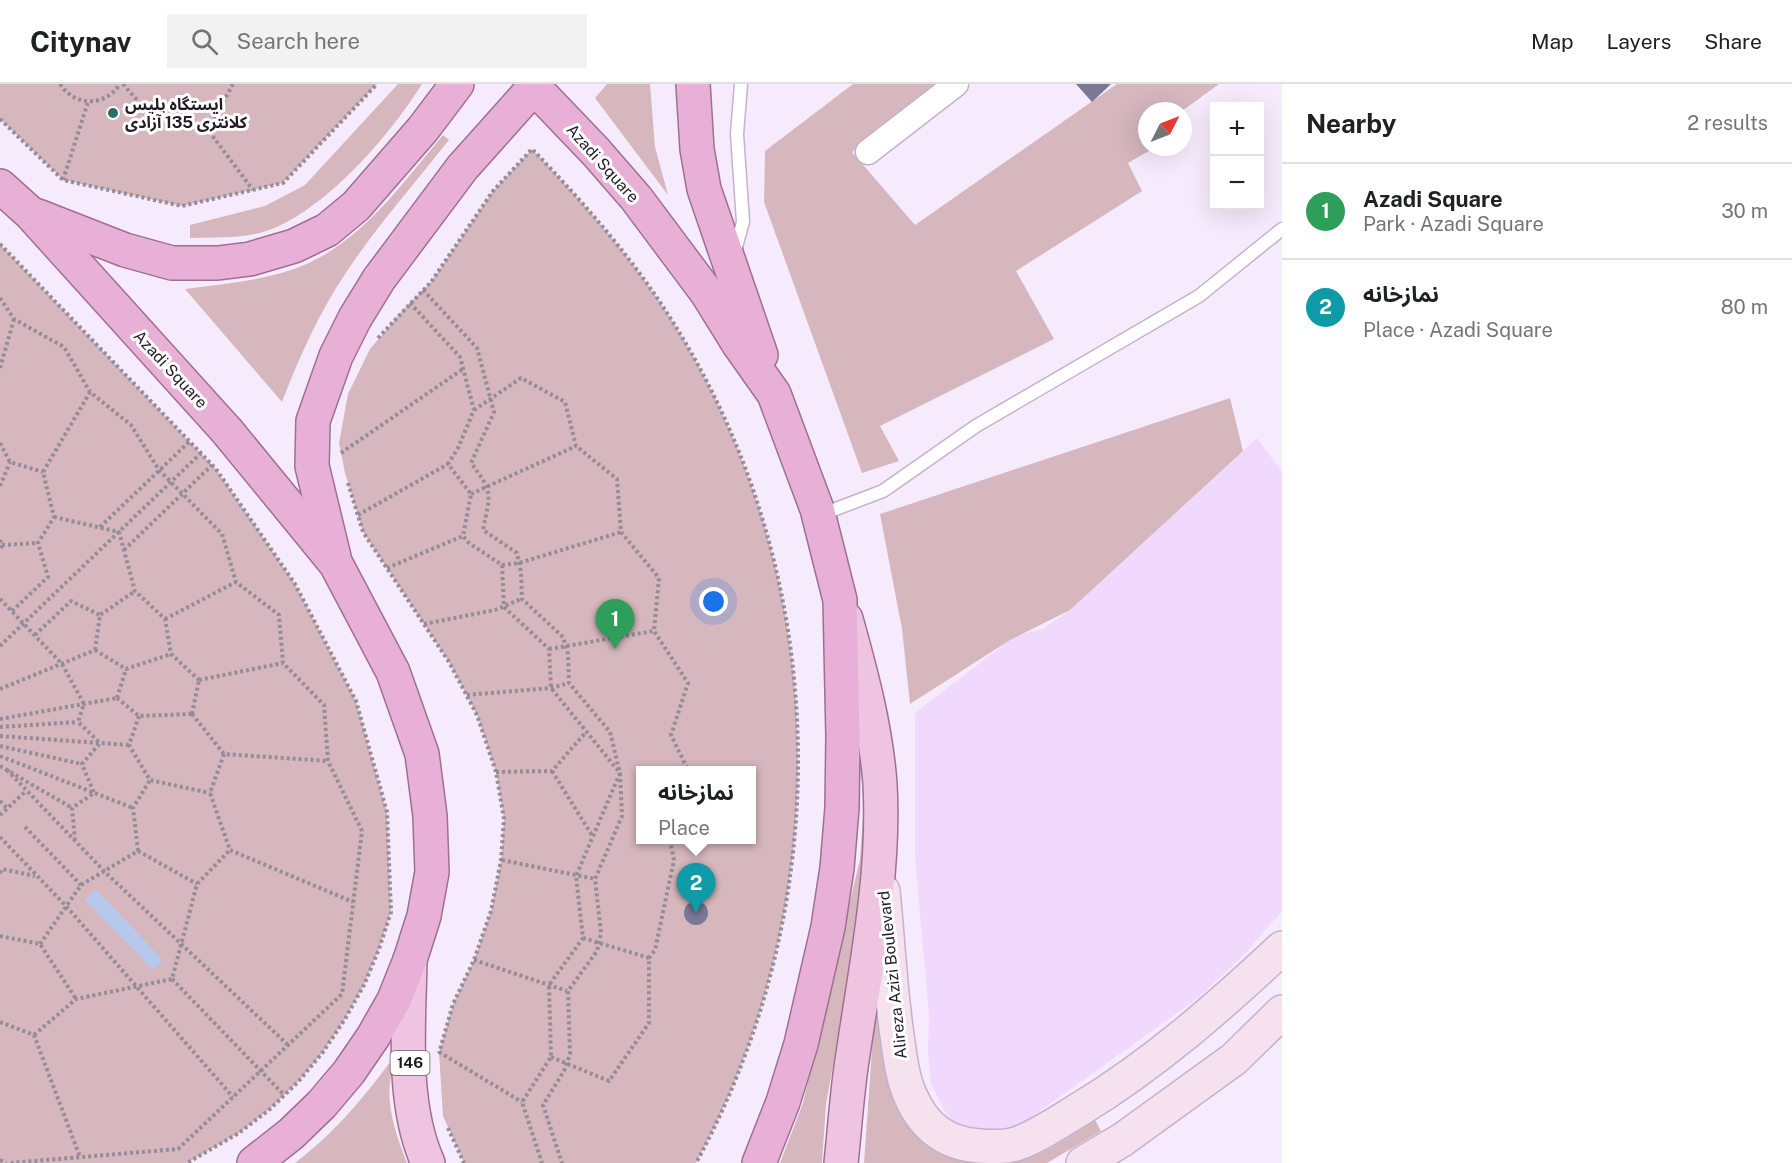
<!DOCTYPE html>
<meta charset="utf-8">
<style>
:root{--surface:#fff;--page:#f2f2f2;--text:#202124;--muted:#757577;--line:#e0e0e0;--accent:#266f69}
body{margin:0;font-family:"Public Sans","Noto Sans Arabic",sans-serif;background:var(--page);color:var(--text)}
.controls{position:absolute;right:18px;top:18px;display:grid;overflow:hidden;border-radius:0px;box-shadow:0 6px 24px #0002}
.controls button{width:54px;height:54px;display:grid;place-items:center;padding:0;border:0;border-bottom:2px solid var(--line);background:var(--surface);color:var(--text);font:30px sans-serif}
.compass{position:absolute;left:1138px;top:18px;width:54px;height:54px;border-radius:50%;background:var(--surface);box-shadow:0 6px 24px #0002;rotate:48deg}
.you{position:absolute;left:714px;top:518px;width:21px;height:21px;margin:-15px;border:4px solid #fff;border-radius:50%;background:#1a73e8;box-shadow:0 0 0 9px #1a73e833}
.badge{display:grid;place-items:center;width:39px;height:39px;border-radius:50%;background:var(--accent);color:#fff;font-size:20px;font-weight:700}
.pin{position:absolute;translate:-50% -50px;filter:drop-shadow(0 2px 3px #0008)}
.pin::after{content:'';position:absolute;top:32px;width:21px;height:18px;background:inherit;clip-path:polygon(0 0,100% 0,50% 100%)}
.popup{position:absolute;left:636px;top:682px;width:120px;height:78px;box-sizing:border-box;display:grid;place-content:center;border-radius:0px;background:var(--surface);filter:drop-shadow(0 2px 4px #0005);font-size:20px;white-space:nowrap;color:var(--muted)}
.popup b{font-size:22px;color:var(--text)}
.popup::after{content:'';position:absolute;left:50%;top:100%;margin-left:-12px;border:12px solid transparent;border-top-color:var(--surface)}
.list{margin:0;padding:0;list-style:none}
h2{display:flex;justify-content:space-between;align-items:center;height:78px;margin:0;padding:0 24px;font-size:26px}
h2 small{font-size:20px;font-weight:400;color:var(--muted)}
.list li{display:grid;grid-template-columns:39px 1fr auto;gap:18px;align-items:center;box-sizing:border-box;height:96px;padding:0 24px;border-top:2px solid var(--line)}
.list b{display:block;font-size:22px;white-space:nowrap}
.list p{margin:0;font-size:20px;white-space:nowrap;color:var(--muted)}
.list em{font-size:20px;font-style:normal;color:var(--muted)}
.icon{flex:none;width:33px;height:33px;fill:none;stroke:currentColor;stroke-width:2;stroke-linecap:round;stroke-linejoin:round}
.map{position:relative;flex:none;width:1282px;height:1079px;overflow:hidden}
header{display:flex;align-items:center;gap:36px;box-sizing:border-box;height:84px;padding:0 30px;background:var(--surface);border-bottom:2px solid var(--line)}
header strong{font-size:28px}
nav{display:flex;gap:33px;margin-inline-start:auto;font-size:21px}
.search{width:420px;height:54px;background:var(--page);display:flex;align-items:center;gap:15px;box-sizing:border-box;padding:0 21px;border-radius:0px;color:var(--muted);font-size:22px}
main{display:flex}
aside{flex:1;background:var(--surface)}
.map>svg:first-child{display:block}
</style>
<header>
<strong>Citynav</strong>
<div class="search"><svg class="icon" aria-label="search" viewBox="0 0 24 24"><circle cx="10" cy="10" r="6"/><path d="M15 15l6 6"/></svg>Search here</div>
<nav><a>Map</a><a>Layers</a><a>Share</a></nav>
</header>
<main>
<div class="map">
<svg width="1282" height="1079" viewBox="0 0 1282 1079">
<rect width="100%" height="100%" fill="#f6ebfd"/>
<path fill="#f0d9fd" d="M1257,354L1282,388V827L1244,871L1197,915L1009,1049L976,1051L949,1035L931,1000L928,967L929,930L915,773V629L1016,551L1043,545L1070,526Z"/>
<g fill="#d5b7bd" fill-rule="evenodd">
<path d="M0,0H377L283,99L182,122L63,96L0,35Z"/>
<path d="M398,0H422C390,51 329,122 272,145C247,155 216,153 190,154V141L265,122L305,101Z"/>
<path d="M607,0H650L655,63L668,111L595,14Z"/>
<path d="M853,0H936L852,68L915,141L1117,0H1219L1182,27H1147V63H1156L1128,79L1142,107L1016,187L1054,255L880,342L899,377L862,389L764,118L765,67Z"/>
<path d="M443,51L449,56C415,99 378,141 347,187C319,229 300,271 282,318L185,205C222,200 259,197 294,185C359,162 400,102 443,51Z"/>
<path d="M532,65C582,117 630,171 669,232C832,486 840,814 696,1079H464L443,1032L439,968L453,920L474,876L491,827L501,776L504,735L496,688L477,631L449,578L363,448L345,389L339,359L348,310L370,265L402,227L431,198L493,107ZM640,686H752V756H640Z"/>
<path d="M0,160L216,385L295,500L356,617L387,728L391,828L379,865L364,901L345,935L323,968L298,998L270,1025L239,1049L187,1079H0Z"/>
<path d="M1230,314L1243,367L1070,526L1010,556L910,620L902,545L880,430Z"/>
<path d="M866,691L867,791L826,1020L822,1079H780L803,1019L860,775Z"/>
<path d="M880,852L897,1010C910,1019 991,1078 1000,1078C1035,1079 1067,1054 1095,1036L1101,1047L1047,1079H864Z"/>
<path d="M396,970C394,979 391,989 390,998C387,1026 397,1053 407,1079H295C336,1048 366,1011 396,970Z"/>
</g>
<path fill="#b6c9ed" d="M96,805L163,876L153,886L85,816Z"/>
<g fill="#7a7895">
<path d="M1076,0H1111L1092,18Z"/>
<circle cx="696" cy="829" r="12"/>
</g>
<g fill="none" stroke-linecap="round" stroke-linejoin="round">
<g stroke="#c4b2ce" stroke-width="15">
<g id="service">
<path d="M734,170L743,138L737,50L741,0"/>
<path d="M820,431L883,407L976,342L1199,212L1282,145"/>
</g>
</g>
<g stroke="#c4b2ce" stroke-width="27">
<path id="minor" d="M868,68L956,0"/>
</g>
<g stroke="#c4b2ce" stroke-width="36">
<g id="secondary">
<path d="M883,807C888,855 890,903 897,951C900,971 902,994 911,1013C925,1044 946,1060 980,1062C992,1063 1005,1063 1016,1060C1039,1052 1060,1037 1080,1025C1154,980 1219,923 1282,864"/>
<path d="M1083,1079L1122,1056L1234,975L1282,928"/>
</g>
</g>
<g stroke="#9f6f91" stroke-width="36">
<g id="primary">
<path d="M410,876C409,941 401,1019 428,1079"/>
<path d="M841,1079C845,1043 847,1006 853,970C866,881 885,790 880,700C876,644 861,589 846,535"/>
</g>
</g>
<g stroke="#9f6f91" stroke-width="36">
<g id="trunk">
<path d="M531,0L596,68L636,114L707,209L738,259L774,310L817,425L840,516L843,653L842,724L837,784L828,843L801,960L783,1018L759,1079"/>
<path d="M693,0L697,65L704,105L761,271"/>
<path d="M0,102L30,129L227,347L336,480L393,588L422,670L430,732L432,788L424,832L410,876L394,916L373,953L349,988L322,1020L291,1050L254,1079"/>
<path d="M38,132L125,166L172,179H218L250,175L294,162L327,146L356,122L423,45L457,0"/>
<path d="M334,473L312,382L313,337L336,272L355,234L379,195L462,84L537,0"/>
</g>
</g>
<g stroke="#958c9a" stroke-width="4" stroke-dasharray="3 3" stroke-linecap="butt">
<path d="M60,0C75,23 105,23 120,0"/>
<path d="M123,0L159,41L208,46"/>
<path d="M233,0L208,46L253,106"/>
<path d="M0,35L63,96L182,122L283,99L377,0"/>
<path d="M63,96L88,18"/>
<path d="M0,160L216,385L295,500L356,617L387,728L391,828L379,865L364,901L345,935L323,968L298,998L270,1025L239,1049L187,1079"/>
<path d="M423,206L477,264L494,328L471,379C494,409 490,411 483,446L517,469L521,488L522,515L563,553L568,570L569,599L610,648L620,689L622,732L595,795L601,849L597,867L568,907L570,970L564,987L543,1021L562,1079"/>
<path d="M0,214L14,235L64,263L90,308L131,341L159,386L222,450L236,498L279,531L283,579L324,621L328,677L362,747L342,910L178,1065L11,1079"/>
<path d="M410,219L460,273L474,326L458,364L448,380L471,410L463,452L469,459L502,481L504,523L549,565L551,604L620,689L576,792L583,854L549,901L551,973L522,1018L542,1079"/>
<path d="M378,254L431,198L493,107L532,65C582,117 630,171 669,232C832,486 840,814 696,1079"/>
<path d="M0,284L14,235"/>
<path d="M474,326L521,294L565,318L576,362L617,395L621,448L659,494L654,547L688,599L671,651L688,686"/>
<path d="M0,359L10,378L43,388"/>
<path d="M341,369L463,285"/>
<path d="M348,399L363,448L449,578L477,631L496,688L504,735L501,776L491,827L474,876L453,920L439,969"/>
<path d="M0,402L10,378"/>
<path d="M471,410L576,362"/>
<path d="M358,431L448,380"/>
<path d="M54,433L119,448L135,507L165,535L171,570L199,596"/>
<path d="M100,443L190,357"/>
<path d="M0,456L2,461L0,466"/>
<path d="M2,461L38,459"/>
<path d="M124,466L212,381"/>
<path d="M502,481L519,479L621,448"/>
<path d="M387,484L463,452"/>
<path d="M0,515L62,580L84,620L78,638L100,659L82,680L94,709L72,724L75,756"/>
<path d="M12,527L48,493L38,459L54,433L43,388L90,308"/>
<path d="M165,535L236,498"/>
<path d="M424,540L495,526L521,515"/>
<path d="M35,551L71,517L100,531"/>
<path d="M0,562L201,369"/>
<path d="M549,565L654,547"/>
<path d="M95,566L126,585L171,570"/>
<path d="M95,566L100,531L135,507"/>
<path d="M199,596L283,579"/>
<path d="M0,605L95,566"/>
<path d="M467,611L551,604L569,599"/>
<path d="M117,614L139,632L192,630"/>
<path d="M117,614L126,585"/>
<path d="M192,630L224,670L328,677"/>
<path d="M192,630L199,596"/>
<path d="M139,632L129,661L150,696L210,709"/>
<path d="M0,635L117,614"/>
<path d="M0,643L78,638"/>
<path d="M0,652L129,661"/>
<path d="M0,662L82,680"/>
<path d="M224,670L210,709L230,766L353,818"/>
<path d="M0,672L133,724"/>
<path d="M0,682L72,724"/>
<path d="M7,686L104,787L288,961"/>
<path d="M552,687L593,753"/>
<path d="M496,688L552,687L586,648"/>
<path d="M0,717L7,724"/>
<path d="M0,731L26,707"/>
<path d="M25,743L81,801"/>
<path d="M0,753L66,822L233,1013"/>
<path d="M138,767L133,724L150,696"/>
<path d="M138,767L197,800"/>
<path d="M502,776L595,795"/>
<path d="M0,789L2,785L35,792"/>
<path d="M0,852L40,860L76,915"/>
<path d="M583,854L649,874"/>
<path d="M40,860L81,801L138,767"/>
<path d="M474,876L567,907"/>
<path d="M172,895L284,1011"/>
<path d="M0,938L34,951L80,1073"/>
<path d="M34,951L76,915L172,895L197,800L230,766"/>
<path d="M439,968L522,1018"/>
<path d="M551,973L609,997L649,939V874L655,866L674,776L670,756"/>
<path d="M448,1044L464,1079"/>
<path d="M0,1076L6,1079"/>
</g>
<use href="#service" stroke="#fff" stroke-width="12"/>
<use href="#minor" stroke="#fff" stroke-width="24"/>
<use href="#secondary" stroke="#f6e1ef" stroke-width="33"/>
<use href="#primary" stroke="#eec4e0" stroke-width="33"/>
<use href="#trunk" stroke="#e8b0d6" stroke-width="33"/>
</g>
<circle fill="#266f69" stroke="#fff" stroke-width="2" cx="113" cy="29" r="6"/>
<g text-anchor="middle" stroke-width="6" stroke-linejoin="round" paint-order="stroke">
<rect fill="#fff" stroke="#645f66" stroke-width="1.5" x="390.5" y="967" width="39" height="24" rx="4.5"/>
<g font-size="15" font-weight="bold" fill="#221b25">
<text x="410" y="984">146</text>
</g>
<g font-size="16" font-weight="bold" fill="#221b25" stroke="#fff" text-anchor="start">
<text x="125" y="26">ایستگاه پلیس<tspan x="125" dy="18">کلانتری 135 آزادی</tspan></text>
</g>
<g font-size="16" fill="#221b25" stroke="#fff">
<text transform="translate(603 79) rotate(48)" y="6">Azadi Square</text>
<text transform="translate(171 285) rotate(47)" y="6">Azadi Square</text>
<text transform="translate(892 891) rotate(-96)" y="6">Alireza Azizi Boulevard</text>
</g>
</g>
</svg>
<div class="controls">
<button>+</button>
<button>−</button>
</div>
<svg class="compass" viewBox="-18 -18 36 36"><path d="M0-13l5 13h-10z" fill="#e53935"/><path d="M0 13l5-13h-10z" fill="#757577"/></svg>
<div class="you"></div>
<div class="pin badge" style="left:615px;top:565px;background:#2e9e5b">1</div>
<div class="pin badge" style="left:696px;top:829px;background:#0f9aa8">2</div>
<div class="popup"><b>نمازخانه</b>Place</div>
</div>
<aside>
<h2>Nearby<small>2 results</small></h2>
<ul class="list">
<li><span class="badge" style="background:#2e9e5b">1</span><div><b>Azadi Square</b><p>Park · Azadi Square</p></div><em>30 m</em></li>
<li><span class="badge" style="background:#0f9aa8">2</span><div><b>نمازخانه</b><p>Place · Azadi Square</p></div><em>80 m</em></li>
</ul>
</aside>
</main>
